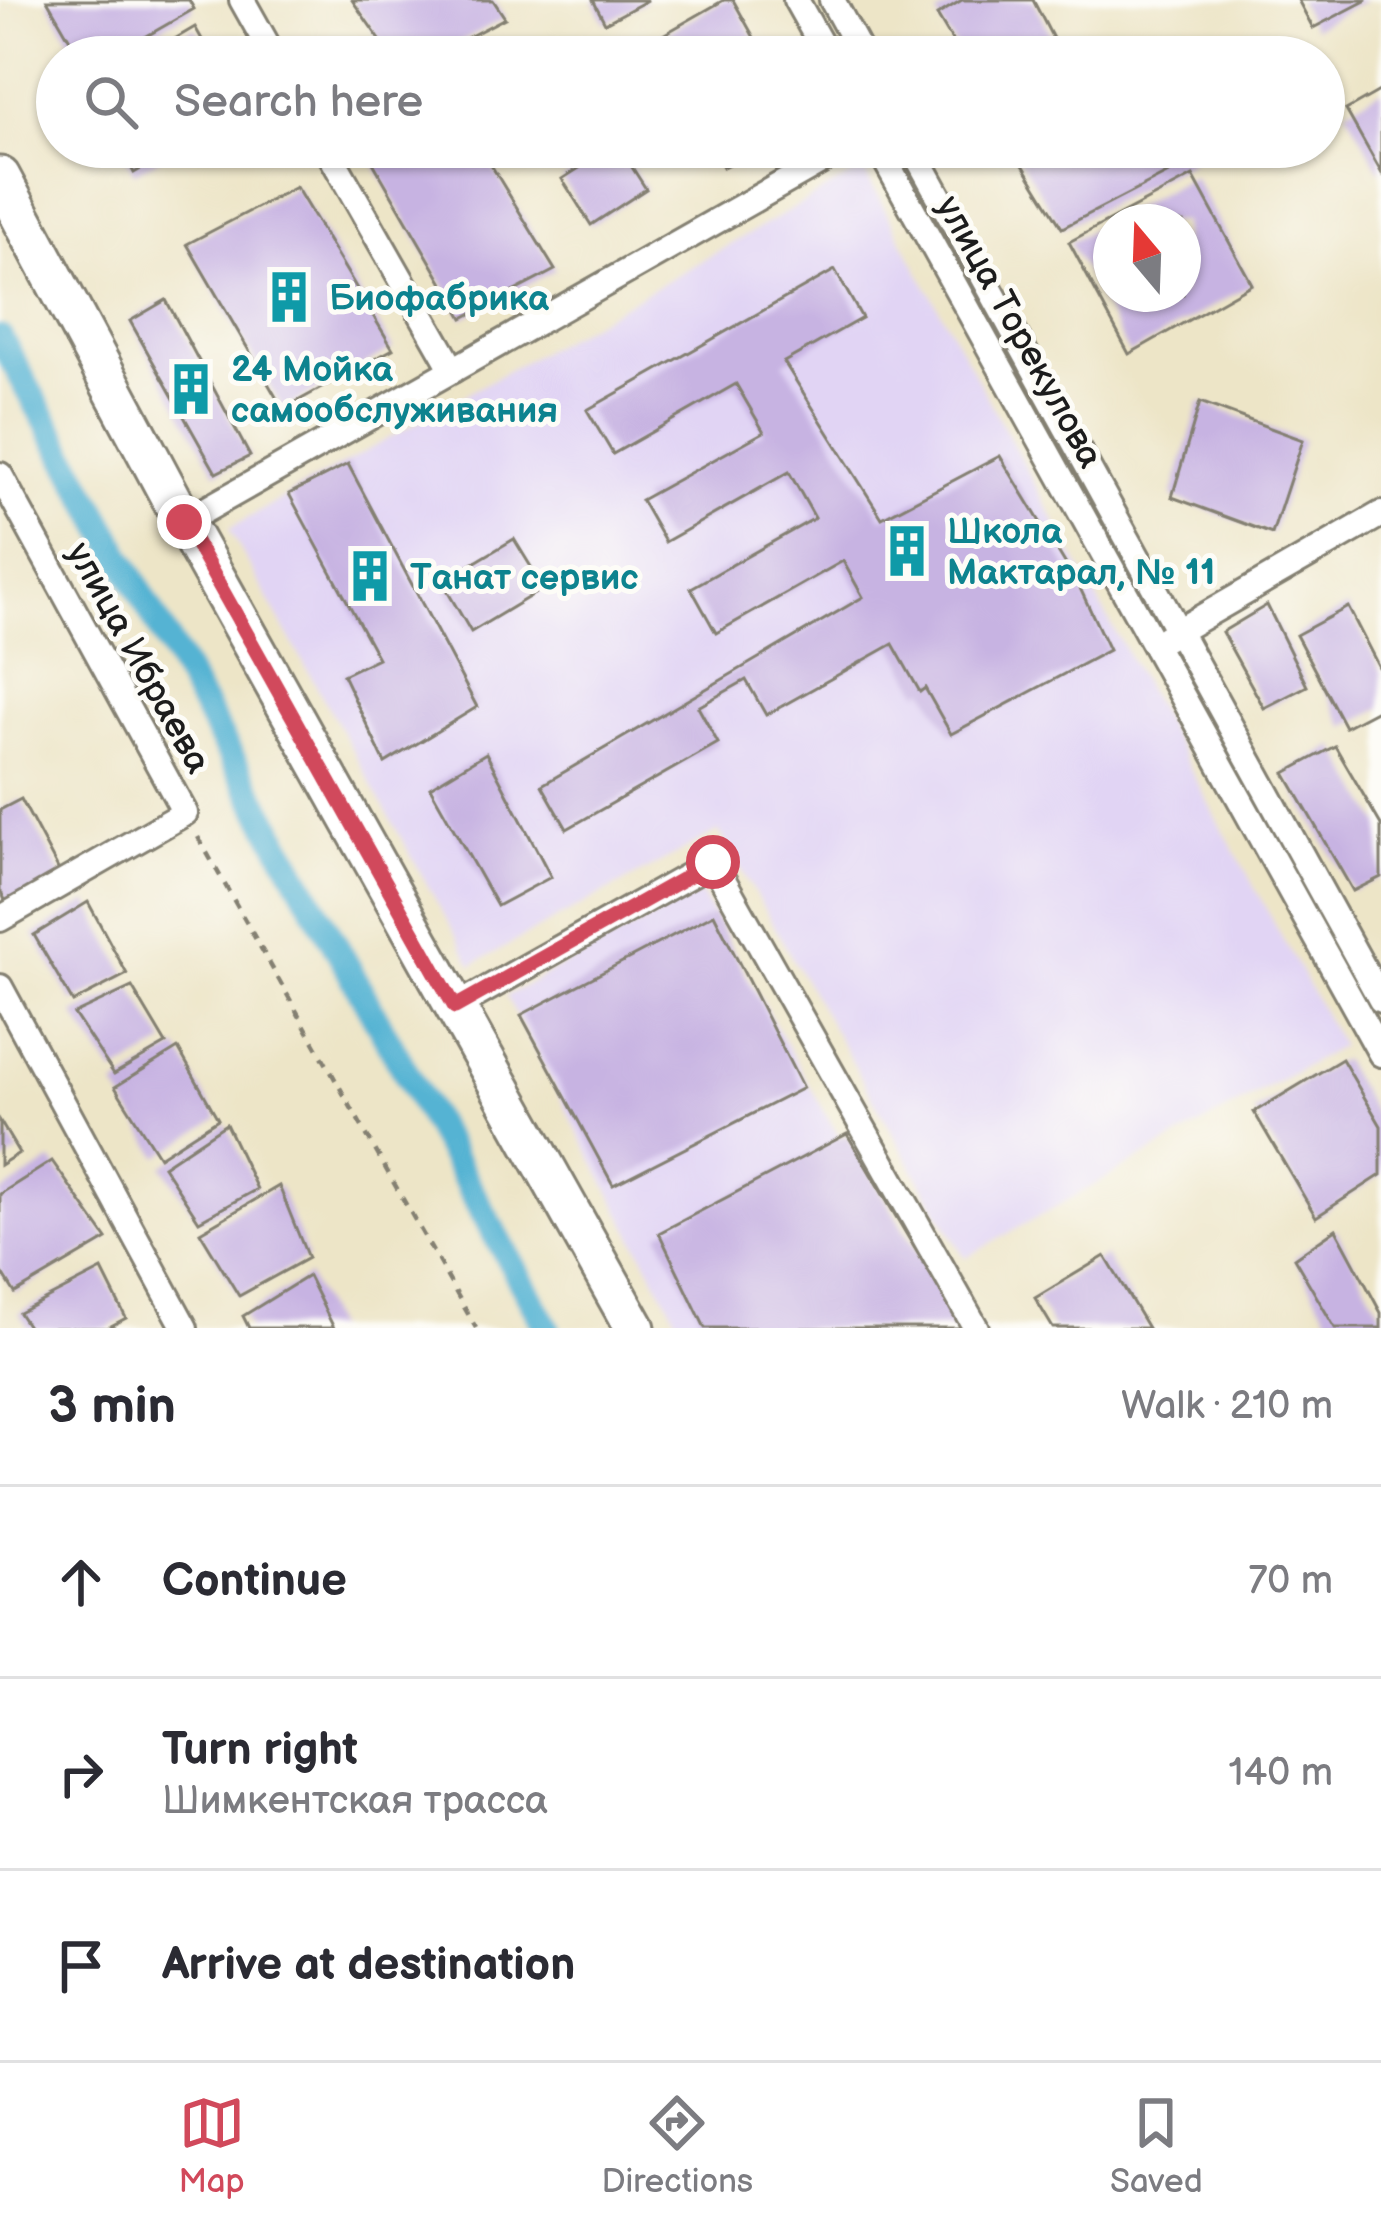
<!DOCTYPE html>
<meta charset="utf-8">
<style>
:root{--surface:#fff;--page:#f2f2f3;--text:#2b2b33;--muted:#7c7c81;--line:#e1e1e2;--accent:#d1495b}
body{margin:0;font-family:"Balsamiq Sans",sans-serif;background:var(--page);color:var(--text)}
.compass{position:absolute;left:1093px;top:204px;width:108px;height:108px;border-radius:50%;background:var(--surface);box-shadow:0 3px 9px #0004;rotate:341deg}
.stop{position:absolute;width:36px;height:36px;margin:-27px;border:9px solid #d1495b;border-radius:50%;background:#fff}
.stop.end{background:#d1495b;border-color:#fff;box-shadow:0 3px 12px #0008}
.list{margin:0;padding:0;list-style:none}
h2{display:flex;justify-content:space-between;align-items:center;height:156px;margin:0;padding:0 48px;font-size:51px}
h2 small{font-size:39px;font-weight:400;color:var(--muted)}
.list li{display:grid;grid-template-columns:78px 1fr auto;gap:36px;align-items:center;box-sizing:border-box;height:192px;padding:0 48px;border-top:3px solid var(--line)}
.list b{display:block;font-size:45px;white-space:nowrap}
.list p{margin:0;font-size:39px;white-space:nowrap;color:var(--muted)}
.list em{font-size:39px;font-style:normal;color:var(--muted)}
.icon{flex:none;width:66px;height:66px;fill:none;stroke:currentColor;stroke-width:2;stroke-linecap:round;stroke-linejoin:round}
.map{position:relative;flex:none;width:1381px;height:1328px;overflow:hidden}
.search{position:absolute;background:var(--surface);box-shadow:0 3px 9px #0004;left:36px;right:36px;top:36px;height:132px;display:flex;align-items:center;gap:30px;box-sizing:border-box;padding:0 42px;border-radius:66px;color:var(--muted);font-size:45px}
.sheet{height:732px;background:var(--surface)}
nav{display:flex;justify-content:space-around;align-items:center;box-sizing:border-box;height:168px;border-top:3px solid var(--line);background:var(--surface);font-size:33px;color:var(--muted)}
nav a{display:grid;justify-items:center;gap:6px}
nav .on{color:var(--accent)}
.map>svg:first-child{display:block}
</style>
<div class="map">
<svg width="1381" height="1328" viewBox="0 0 1381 1328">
<rect width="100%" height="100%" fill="#fdfcf7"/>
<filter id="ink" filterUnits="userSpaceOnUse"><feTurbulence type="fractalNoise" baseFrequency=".00833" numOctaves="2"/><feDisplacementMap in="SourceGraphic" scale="24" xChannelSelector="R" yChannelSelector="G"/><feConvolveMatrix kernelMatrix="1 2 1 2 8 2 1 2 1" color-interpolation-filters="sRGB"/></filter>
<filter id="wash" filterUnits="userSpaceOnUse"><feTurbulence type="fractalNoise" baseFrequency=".004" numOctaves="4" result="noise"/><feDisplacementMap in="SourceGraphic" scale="48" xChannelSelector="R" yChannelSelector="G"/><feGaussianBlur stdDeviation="2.7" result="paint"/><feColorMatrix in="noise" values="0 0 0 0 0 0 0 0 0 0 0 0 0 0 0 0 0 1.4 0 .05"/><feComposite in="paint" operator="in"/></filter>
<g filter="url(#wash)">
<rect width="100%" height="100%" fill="#ede5c7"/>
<g fill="#e1d4f4">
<path d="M863,169L1341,1046L965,1258L719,831L472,965L229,529Z"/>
<path d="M700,893L948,1328H682L506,996Z"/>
</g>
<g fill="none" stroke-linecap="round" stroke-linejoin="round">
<path stroke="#54b3d3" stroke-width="27" d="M0,338L547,1328"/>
</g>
<g id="blocks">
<g fill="#c7b3e2" fill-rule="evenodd">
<path d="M47,0H189L194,9L110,57H80Z"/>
<path d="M352,0H493L505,18L430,57H392Z"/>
<path d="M593,0H648L605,23Z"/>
<path d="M724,0H733L765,57H663L654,40Z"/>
<path d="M962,0H1033L1060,52L1052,57H962L937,15Z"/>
<path d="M1298,0H1367L1313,28Z"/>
<path d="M195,27L212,57H144Z"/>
<path d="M1381,90V172L1346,110Z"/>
<path d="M120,147H179L134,173Z"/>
<path d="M364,147H480L555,270L463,318Z"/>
<path d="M612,147H619L646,189L591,225L562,179Z"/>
<path d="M712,147H763L723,167Z"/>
<path d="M1012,147H1184L1192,161L1062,228Z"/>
<path d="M1193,176L1252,284L1129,354L1069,242ZM1111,222H1183V294H1111Z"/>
<path d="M296,187L393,349L283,409L187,244Z"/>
<path d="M835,270L862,318L784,362L882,518L1000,456L1079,586L1109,650L951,734L925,688L920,692L893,644L766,715L746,680L698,707L718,743L567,829L542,785L863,597L843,561L716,633L691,588L815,518L789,472L665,542L641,500L764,432L736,384L613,454L587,410Z"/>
<path d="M166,300L250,456L216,473L130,321Z"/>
<path d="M1200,402L1303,440L1272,534L1172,497Z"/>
<path d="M348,464L477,707L385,763L343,675L378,658L289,494Z"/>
<path d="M514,539L544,588L471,632L442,582Z"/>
<path d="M1267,605L1307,686L1264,708L1222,632Z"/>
<path d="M1348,607L1381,671V708L1345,727L1296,635Z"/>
<path d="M1335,746L1381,825V877L1353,891L1285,773Z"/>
<path d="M486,753L551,877L497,906L430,787Z"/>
<path d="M21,799L66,884L11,912L0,890V810Z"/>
<path d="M88,902L127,974L73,1002L34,935Z"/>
<path d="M714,914L803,1088L613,1185L521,1015Z"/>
<path d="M132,987L166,1044L114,1074L74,1014Z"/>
<path d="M178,1048L218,1119L159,1157L115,1087Z"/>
<path d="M1342,1059L1381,1126V1175L1316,1217L1254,1112Z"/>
<path d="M0,1121L19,1153L0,1165Z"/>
<path d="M226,1124L257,1189L199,1221L163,1166Z"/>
<path d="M847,1134L962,1328H705L659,1233Z"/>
<path d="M52,1161L107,1239L15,1293L0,1269V1194Z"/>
<path d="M279,1186L308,1258L239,1296L200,1232Z"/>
<path d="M1336,1229L1381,1313V1328H1335L1294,1258Z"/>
<path d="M1105,1256L1148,1328H1053L1035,1298Z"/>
<path d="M102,1270L126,1318L107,1328H29L19,1313Z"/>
<path d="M308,1276L334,1328H249L243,1316Z"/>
</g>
</g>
</g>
<g filter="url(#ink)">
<use href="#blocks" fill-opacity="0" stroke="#848072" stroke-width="3"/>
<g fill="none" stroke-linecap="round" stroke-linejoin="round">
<g stroke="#848072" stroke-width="30">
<g id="minor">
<path d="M242,0L274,57"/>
<path d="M796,0L828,57"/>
<path d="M832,0L863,57"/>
<path d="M326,147L453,370"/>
<path d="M878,147L1381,1054"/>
<path d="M912,147L1381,1000"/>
<path d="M0,475L185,813L0,919"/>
<path d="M184,522L847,147"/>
<path d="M1166,638L1381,514"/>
<path d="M0,987L185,1328"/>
<path d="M455,1007L713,862L976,1328"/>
</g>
</g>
<g stroke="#848072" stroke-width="45">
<path id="primary" d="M0,177L184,522L635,1328"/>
</g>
<path stroke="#848072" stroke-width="4.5" stroke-dasharray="9 9" stroke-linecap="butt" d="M198,837L476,1328"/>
<use href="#minor" stroke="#fff" stroke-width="24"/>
<use href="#primary" stroke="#fff" stroke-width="39"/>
</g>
</g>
<g fill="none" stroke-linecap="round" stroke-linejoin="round" filter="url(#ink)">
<path stroke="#d1495b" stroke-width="15" d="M184,522L455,1007L713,862"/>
</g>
<defs>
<g id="building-bare" transform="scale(4.14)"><path d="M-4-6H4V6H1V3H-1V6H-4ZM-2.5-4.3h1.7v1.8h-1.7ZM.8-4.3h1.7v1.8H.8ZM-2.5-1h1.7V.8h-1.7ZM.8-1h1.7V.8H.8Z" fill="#0f9aa8" stroke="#fdfcf7" stroke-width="2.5" paint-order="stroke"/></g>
</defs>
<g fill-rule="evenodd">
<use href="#building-bare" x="289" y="297"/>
<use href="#building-bare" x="191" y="389"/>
<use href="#building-bare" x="907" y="551"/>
<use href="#building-bare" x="370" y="576"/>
</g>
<g text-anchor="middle" stroke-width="10" stroke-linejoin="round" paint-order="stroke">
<g font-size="36" font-weight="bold" fill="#0d838f" stroke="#fdfcf7" text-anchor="start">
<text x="329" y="310">Биофабрика</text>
<text x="231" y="381">24 Мойка<tspan x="231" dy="41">самообслуживания</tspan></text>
<text x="947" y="543">Школа<tspan x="947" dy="41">Мактарал, № 11</tspan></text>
<text x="410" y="589">Танат сервис</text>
</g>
<g font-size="36" fill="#1c1c1c" stroke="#fdfcf7">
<text transform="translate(1021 331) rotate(61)" y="13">улица Торекулова</text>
<text transform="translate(140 657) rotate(61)" y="13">улица Ибраева</text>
</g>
</g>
</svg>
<svg class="compass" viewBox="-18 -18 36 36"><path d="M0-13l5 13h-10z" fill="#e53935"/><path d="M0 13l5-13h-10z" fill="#7c7c81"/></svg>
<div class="stop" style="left:713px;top:862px"></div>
<div class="stop end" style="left:184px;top:522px"></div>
<div class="search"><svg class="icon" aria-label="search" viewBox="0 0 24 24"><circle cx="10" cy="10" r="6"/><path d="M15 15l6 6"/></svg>Search here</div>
</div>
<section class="sheet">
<h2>3 min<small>Walk · 210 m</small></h2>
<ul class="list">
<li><svg class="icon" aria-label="ahead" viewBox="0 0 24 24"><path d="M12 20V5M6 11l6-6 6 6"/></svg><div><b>Continue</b></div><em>70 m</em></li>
<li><svg class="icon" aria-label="right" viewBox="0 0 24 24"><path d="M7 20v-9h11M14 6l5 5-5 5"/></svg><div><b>Turn right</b><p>Шимкентская трасса</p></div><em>140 m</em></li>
<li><svg class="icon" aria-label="arrive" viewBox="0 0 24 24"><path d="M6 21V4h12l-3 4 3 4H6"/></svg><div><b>Arrive at destination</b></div></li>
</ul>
</section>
<nav>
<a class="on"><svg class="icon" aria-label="map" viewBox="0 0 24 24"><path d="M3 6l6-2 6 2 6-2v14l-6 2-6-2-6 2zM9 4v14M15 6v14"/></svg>Map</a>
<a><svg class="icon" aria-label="directions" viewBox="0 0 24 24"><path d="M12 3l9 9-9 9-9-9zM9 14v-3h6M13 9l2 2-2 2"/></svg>Directions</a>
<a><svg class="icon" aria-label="saved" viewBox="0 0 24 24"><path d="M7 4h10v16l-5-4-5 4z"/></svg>Saved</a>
</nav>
